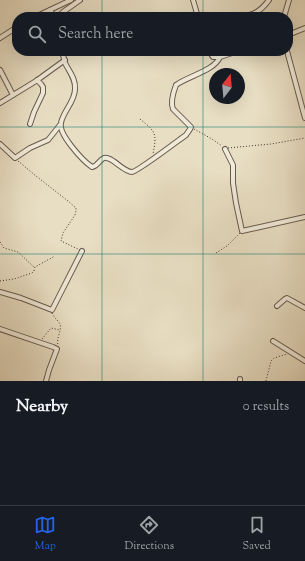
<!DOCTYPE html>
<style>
:root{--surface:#171b24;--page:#20242c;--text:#f1f3f6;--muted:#9ea1a6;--line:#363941;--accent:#2563eb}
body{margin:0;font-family:"Sorts Mill Goudy",serif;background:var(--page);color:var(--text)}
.compass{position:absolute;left:209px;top:68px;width:36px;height:36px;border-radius:50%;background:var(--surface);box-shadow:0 4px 16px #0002;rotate:16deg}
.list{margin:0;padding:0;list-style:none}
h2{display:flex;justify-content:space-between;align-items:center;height:52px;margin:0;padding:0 16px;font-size:17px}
h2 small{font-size:13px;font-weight:400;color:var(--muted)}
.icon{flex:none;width:22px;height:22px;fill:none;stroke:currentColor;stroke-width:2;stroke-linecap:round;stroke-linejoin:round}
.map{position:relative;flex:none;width:305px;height:381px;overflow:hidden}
.search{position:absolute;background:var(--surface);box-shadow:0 4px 16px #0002;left:12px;right:12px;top:12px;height:44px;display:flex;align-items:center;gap:10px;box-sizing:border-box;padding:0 14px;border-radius:16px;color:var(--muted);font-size:15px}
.sheet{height:124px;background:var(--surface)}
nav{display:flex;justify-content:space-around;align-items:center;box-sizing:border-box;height:56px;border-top:1px solid var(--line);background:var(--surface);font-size:11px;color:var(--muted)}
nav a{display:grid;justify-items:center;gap:2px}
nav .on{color:var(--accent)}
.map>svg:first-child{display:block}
</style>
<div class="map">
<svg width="305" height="381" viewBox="0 0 305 381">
<rect width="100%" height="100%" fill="#e8dec3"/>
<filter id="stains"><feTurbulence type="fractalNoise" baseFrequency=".005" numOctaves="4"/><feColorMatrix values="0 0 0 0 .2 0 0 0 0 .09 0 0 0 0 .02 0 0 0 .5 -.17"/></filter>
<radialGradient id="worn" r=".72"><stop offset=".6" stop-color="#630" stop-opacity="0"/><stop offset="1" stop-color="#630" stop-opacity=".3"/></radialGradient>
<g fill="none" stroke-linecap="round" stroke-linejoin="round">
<g stroke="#685a50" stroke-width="6">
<g id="minor">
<path d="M193,0L198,17"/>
<path d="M50,10L54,17"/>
<path d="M35,17L71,0"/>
<path d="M58,17L63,12L80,0"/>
<path d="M241,17C254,15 261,11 269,0"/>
<path d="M284,17L289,0"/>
<path d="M288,35L305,28"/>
<path d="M0,38L17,27"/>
<path d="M62,51C63,55 64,59 65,63C69,71 76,79 75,89C75,102 63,111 61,123C58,134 83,161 92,167C98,166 99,160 104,158C112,156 123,172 132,172C137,172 179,140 186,135C188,132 190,130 191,127L173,109C170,102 173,93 176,85C188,76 214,71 220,57"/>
<path d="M209,51L213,57H220L238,51"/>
<path d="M287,51L305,118"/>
<path d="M0,70L13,95"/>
<path d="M0,103L36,81L65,60"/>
<path d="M30,124L34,112L43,93V87L41,84L37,80"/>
<path d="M0,144L15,158L30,148L48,140L60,125"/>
<path d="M225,149L233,165V183L236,203L242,231L305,217"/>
<path d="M0,292L21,298L52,310L82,251"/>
<path d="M277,306L285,299L287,298L305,308"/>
<path d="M0,329L53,347L57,349L49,370L46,381"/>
<path d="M273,341L305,361"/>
<path d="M240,381V379"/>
</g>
</g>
<g stroke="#3e2e29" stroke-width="1" stroke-dasharray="1 2" stroke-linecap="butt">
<path d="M140,119C156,132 157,133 153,154"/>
<path d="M194,129L212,139L222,146"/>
<path d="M228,148L271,144L305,138"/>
<path d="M18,161L36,176L68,201L76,208V211L75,215L63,233L61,241L80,250"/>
<path d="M0,242L4,248L18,252L34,267"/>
<path d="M216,253L227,246L240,233"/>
<path d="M0,281L14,279L32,273L34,271L35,267L55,256"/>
<path d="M52,313C54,318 58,320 60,324C62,331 56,338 58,345"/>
<path d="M42,339L51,328L60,330"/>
<path d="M266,381L271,361L274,358L287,354"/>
</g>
<use href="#minor" stroke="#f0ead8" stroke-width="4"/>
</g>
<path fill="none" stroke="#0f766e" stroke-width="1" stroke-opacity="0.55" d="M102,0V17M203,0V17M102,51V381M203,51V381M0,127H305M0,254H305"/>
<rect width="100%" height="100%" filter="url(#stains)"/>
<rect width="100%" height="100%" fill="url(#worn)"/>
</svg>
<svg class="compass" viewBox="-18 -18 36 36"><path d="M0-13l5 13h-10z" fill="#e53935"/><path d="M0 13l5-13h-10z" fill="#9ea1a6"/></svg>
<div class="search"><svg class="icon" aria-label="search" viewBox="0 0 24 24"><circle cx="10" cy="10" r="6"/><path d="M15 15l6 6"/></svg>Search here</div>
</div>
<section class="sheet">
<h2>Nearby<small>0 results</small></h2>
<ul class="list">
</ul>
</section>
<nav>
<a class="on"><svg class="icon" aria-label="map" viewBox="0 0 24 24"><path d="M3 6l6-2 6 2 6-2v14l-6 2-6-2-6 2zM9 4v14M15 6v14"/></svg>Map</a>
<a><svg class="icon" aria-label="directions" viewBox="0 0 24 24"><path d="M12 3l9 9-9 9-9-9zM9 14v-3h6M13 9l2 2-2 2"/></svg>Directions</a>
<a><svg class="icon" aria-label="saved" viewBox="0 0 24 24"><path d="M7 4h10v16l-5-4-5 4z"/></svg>Saved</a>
</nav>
